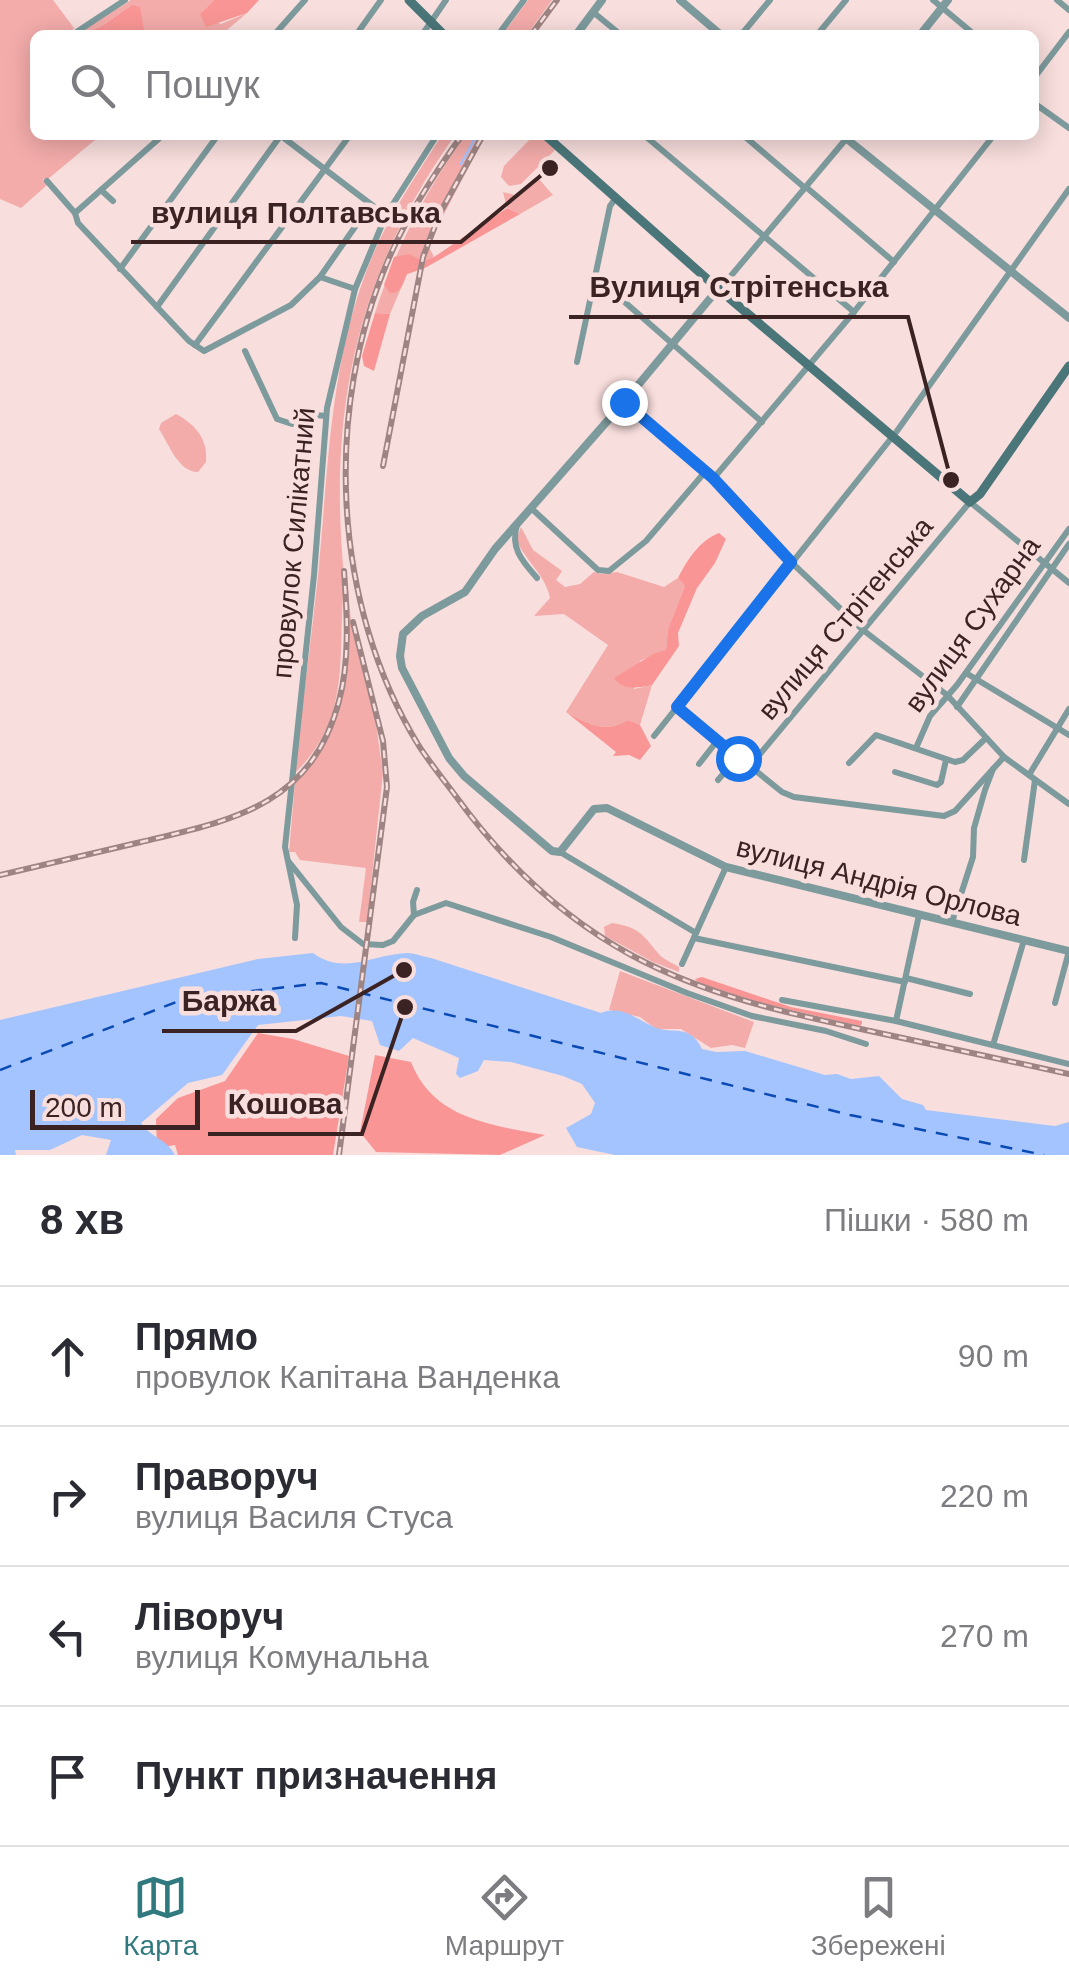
<!DOCTYPE html>
<html lang="uk">
<meta charset="utf-8">
<style>
:root{--surface:#fff;--page:#f7f7f7;--text:#2b2b33;--muted:#7c7c81;--line:#e1e1e2;--accent:#30797e}
body{margin:0;font-family:Arial,sans-serif;background:var(--page);color:var(--text)}
.scale{position:absolute;left:30px;bottom:25px;width:170px;box-sizing:border-box;padding-left:10px;border:5px solid #3b2323;border-top:0;font-size:28px;line-height:35px;white-space:nowrap;color:#3b2323;-webkit-text-stroke:8px #f8dedd;paint-order:stroke}
.stop{position:absolute;width:30px;height:30px;margin:-22px;border:8px solid #1a73e8;border-radius:50%;background:#fff}
.stop.end{background:#1a73e8;border-color:#fff;box-shadow:0 2px 10px #0008}
.list{margin:0;padding:0;list-style:none}
h2{display:flex;justify-content:space-between;align-items:center;height:130px;margin:0;padding:0 40px;font-size:42px}
h2 small{font-size:32px;font-weight:400;color:var(--muted)}
.list li{display:grid;grid-template-columns:65px 1fr auto;gap:30px;align-items:center;box-sizing:border-box;height:140px;padding:0 40px;border-top:2px solid var(--line)}
.list b{display:block;font-size:38px;white-space:nowrap}
.list p{margin:0;font-size:32px;white-space:nowrap;color:var(--muted)}
.list em{font-size:32px;font-style:normal;color:var(--muted)}
.icon{flex:none;width:55px;height:55px;fill:none;stroke:currentColor;stroke-width:2;stroke-linecap:round;stroke-linejoin:round}
.map{position:relative;flex:none;width:1069px;height:1155px;overflow:hidden}
.search{position:absolute;background:var(--surface);box-shadow:0 5px 25px #0003;left:30px;right:30px;top:30px;height:110px;display:flex;align-items:center;gap:25px;box-sizing:border-box;padding:0 35px;border-radius:15px;color:var(--muted);font-size:38px}
.sheet{height:690px;background:var(--surface)}
nav{display:flex;justify-content:space-around;align-items:center;box-sizing:border-box;height:140px;border-top:2px solid var(--line);background:var(--surface);font-size:28px;color:var(--muted)}
nav a{display:grid;justify-items:center;gap:5px}
nav .on{color:var(--accent)}
.map>svg:first-child{display:block}
</style>
<div class="map">
<svg width="1069" height="1155" viewBox="0 0 1069 1155">
<rect width="100%" height="100%" fill="#f8dedd"/>
<g fill="#f3acaa">
<path d="M0,0H53L74,28L69,35H35V135H101L48,179H43L47,185L21,208L0,199Z"/>
<path d="M131,0H214L200,14L221,24L247,13L221,35H121L132,5L102,26L76,35Z"/>
<path d="M528,0H552L527,35H502Z"/>
<path d="M442,135H455C357,274 328,408 344,576L347,577L351,621L374,710L383,773L367,922H359L366,868L300,860L295,852H289L295,782L327,741L342,697L346,660L344,583C337,656 353,717 294,774C302,708 311,642 318,576C328,475 329,372 365,275C383,224 413,180 442,135Z"/>
<path d="M465,135H485L428,245L434,257L424,261L420,258L413,272L407,274L390,314L375,313C396,247 426,191 465,135Z"/>
<path d="M534,135H539L555,150L521,184L509,186L501,177L504,166Z"/>
<path d="M538,178L553,195L520,214L507,208L503,192L515,195Z"/>
<path d="M176,414C196,425 208,439 206,462L198,472C178,472 169,444 159,429L161,423Z"/>
<path d="M521,527L533,550L562,571L556,580L565,587L580,584L594,572L602,574L617,572L664,587L678,578L685,586L668,629L666,650L640,661L634,689L652,685L640,725L628,720C605,734 588,724 566,712L608,645L564,614L534,616L550,598C546,576 526,561 516,540Z"/>
<path d="M612,923C639,927 643,935 658,953C662,959 673,963 679,967V972L653,962L605,936L604,927Z"/>
<path d="M620,971L754,1022L745,1048L732,1045L711,1048L681,1029H656L640,1017L609,1010Z"/>
</g>
<g fill="#f99695">
<path d="M214,0H259L247,13L206,27L200,14Z"/>
<path d="M132,5L140,7L144,30L138,35L125,31L121,35H78L102,26Z"/>
<path d="M507,208L520,214L425,268L407,274C403,283 401,294 390,293L384,285L394,257L409,254L424,261L434,257Z"/>
<path d="M375,313L390,314L374,371L364,366L362,356Z"/>
<path d="M719,533L726,539L715,563L697,588L678,633L679,646L652,685C638,688 623,691 614,678L655,653L666,650L668,629L685,586L678,578C687,560 700,540 719,533Z"/>
<path d="M566,712C588,724 605,734 628,720L640,725L651,746L640,760L629,755L613,756L616,752Z"/>
<path d="M702,977L791,1007L862,1021V1024L860,1026L761,1003L699,983L695,979Z"/>
<path d="M258,1033L293,1039L349,1056L333,1155H178L175,1145L157,1148L156,1119L178,1098L225,1081Z"/>
<path d="M375,1055L411,1062C433,1119 491,1125 545,1135L500,1155L376,1152L360,1132Z"/>
</g>
<path fill="#a3c4fe" d="M313,953C344,976 374,954 407,953C415,953 424,957 431,958L601,1013C622,1005 636,1019 654,1027C673,1035 690,1023 702,1049L716,1052L745,1051L825,1075L837,1074L851,1079L879,1076L902,1099L923,1105L926,1110L1055,1126L1069,1122V1155H615L577,1147L566,1128L591,1114L595,1103L582,1084L563,1076L511,1062L484,1060L478,1071L460,1078L456,1074L459,1058L413,1038L399,1051L380,1045L372,1021L341,1016L258,1025L222,1075L188,1083L141,1123C151,1138 167,1139 175,1155H106L111,1140L82,1135L50,1150H15L16,1155H0V1020L258,959Z"/>
<g fill="none" stroke-linecap="round" stroke-linejoin="round">
<path stroke="#a3c4fe" stroke-width="2.5" d="M461,164L477,135"/>
<path stroke="#0a4ab4" stroke-width="2.5" stroke-dasharray="12 10" stroke-linecap="butt" d="M0,1070L184,999L321,983L850,1115L1044,1155"/>
<g stroke="#7d9a9c" stroke-width="6">
<path d="M933,0L975,35"/>
<path d="M1057,0L1069,10"/>
<path d="M593,12L621,35"/>
<path d="M72,35L125,0"/>
<path d="M274,35L305,0"/>
<path d="M356,35L381,0"/>
<path d="M422,35L446,0"/>
<path d="M498,35L524,0"/>
<path d="M741,35L770,0"/>
<path d="M817,35L846,0"/>
<path d="M1034,78L1069,32"/>
<path d="M1034,103L1069,128"/>
<path d="M280,135L381,212"/>
<path d="M644,135L854,312"/>
<path d="M743,135L805,188"/>
<path d="M47,181L75,213L78,223L189,341L204,351L291,305L320,277L364,214L379,212"/>
<path d="M806,187L894,262"/>
<path d="M101,190L113,201"/>
<path d="M75,213L163,135"/>
<path d="M120,269L218,135"/>
<path d="M320,277L355,289"/>
<path d="M596,277L762,422"/>
<path d="M719,290L846,139"/>
<path d="M157,307L281,135"/>
<path d="M195,345L350,135"/>
<path d="M245,351L277,419L292,424L315,415L326,416"/>
<path d="M577,362L610,206L615,199"/>
<path d="M624,402L713,479L791,562L863,630L947,695L1004,757L1069,804"/>
<path d="M713,479L854,312L994,135"/>
<path d="M531,508L598,570L609,571L646,541L705,472"/>
<path d="M517,525C510,548 522,561 537,578"/>
<path d="M966,673L1069,735"/>
<path d="M677,707L782,792L794,797L944,816L955,811L993,769"/>
<path d="M957,707L1069,544"/>
<path d="M654,736L897,431L1069,189"/>
<path d="M916,748L930,716L957,685L1069,529"/>
<path d="M849,763L876,735L955,762L963,760L986,738"/>
<path d="M699,764L717,741"/>
<path d="M750,766L970,502L1069,583"/>
<path d="M895,772L937,785L941,782L946,760"/>
<path d="M1029,775L1069,709"/>
<path d="M718,780L737,758"/>
<path d="M560,852L696,933"/>
<path d="M1024,860L1035,780"/>
<path d="M289,862L341,927L363,944L383,945L393,941L414,915L446,903L551,937L687,993L752,1016L826,1031L866,1044"/>
<path d="M414,915L413,902L417,890"/>
<path d="M952,922L973,857L974,828L985,790L993,769L1004,757"/>
<path d="M295,938L297,905L285,847L314,575L327,408L355,289L386,215L437,135"/>
<path d="M694,938L905,982"/>
<path d="M682,964L726,867"/>
<path d="M906,978L970,994"/>
<path d="M782,1000L896,1021L1069,1064"/>
<path d="M1055,1003L1069,951"/>
<path d="M896,1021L919,915"/>
<path d="M993,1045L1024,940"/>
</g>
<g stroke="#7d9a9c" stroke-width="8">
<path d="M680,0L721,35"/>
<path d="M576,35L602,0"/>
<path d="M920,35L948,0"/>
<path d="M842,135L1069,318"/>
<path d="M718,289L624,402L495,549L465,592L422,616L403,634L400,656L402,668L449,758L464,776L552,851L560,852L594,809L607,808L726,867L1069,951"/>
</g>
<g stroke="#4a7679" stroke-width="9">
<path d="M409,0L444,35"/>
<path d="M545,135L715,286L970,502L980,494L1069,366"/>
</g>
<g stroke="#9e8584" stroke-width="6">
<g id="rail">
<path d="M531,35L557,0"/>
<path d="M462,135C434,174 408,214 389,258C323,410 332,605 419,746C430,763 443,779 455,795C502,860 562,918 633,956C708,996 787,1013 870,1031C936,1045 1003,1060 1069,1074"/>
<path d="M383,466L423,257L440,213L483,135"/>
<path d="M0,875C47,864 94,853 141,842C233,820 311,806 339,701C350,661 347,612 344,571"/>
<path d="M339,1155L387,787L383,741L353,622"/>
</g>
</g>
<use href="#rail" stroke="#f8dedd" stroke-width="2.5" stroke-dasharray="8" stroke-linecap="butt"/>
</g>
<g fill="none" stroke-linecap="round" stroke-linejoin="round">
<path stroke="#1a73e8" stroke-width="12" d="M624,402L713,478L791,562L677,707L738,758"/>
</g>
<g text-anchor="middle" stroke-width="9" stroke-linejoin="round" paint-order="stroke">
<g font-size="28" fill="#3b2323" stroke="#f8dedd">
<text transform="translate(293 543) rotate(-85)" y="10">провулок Силікатний</text>
<text transform="translate(845 618) rotate(-50)" y="10">вулиця Стрітенська</text>
<text transform="translate(972 624) rotate(-54)" y="10">вулиця Сухарна</text>
<text transform="translate(879 881) rotate(14)" y="10">вулиця Андрія Орлова</text>
</g>
</g>
<path fill="none" stroke="#3b2323" stroke-width="4" d="M550 168L461 242H131M951 480L908 317H569M404 970L296 1031H162M405 1007L362 1134H208"/>
<g fill="#3b2323" stroke="#f8dedd" stroke-width="4">
<circle cx="550" cy="168" r="10"/>
<circle cx="951" cy="480" r="10"/>
<circle cx="404" cy="970" r="10"/>
<circle cx="405" cy="1007" r="10"/>
</g>
<g font-size="30" text-anchor="middle" font-weight="bold" fill="#3b2323" stroke="#f8dedd" stroke-width="9" stroke-linejoin="round" paint-order="stroke">
<text x="296" y="223">вулиця Полтавська</text>
<text x="739" y="297">Вулиця Стрітенська</text>
<text x="229" y="1011">Баржа</text>
<text x="285" y="1114">Кошова</text>
</g>
</svg>
<div class="scale">200 m</div>
<div class="stop" style="left:738px;top:758px"></div>
<div class="stop end" style="left:624px;top:402px"></div>
<div class="search"><svg class="icon" aria-label="search" viewBox="0 0 24 24"><circle cx="10" cy="10" r="6"/><path d="M15 15l6 6"/></svg>Пошук</div>
</div>
<section class="sheet">
<h2>8 хв<small>Пішки · 580 m</small></h2>
<ul class="list">
<li><svg class="icon" aria-label="ahead" viewBox="0 0 24 24"><path d="M12 20V5M6 11l6-6 6 6"/></svg><div><b>Прямо</b><p>провулок Капітана Ванденка</p></div><em>90 m</em></li>
<li><svg class="icon" aria-label="right" viewBox="0 0 24 24"><path d="M7 20v-9h11M14 6l5 5-5 5"/></svg><div><b>Праворуч</b><p>вулиця Василя Стуса</p></div><em>220 m</em></li>
<li><svg class="icon" aria-label="left" viewBox="0 0 24 24"><path d="M17 20v-9H6M10 6l-5 5 5 5"/></svg><div><b>Ліворуч</b><p>вулиця Комунальна</p></div><em>270 m</em></li>
<li><svg class="icon" aria-label="arrive" viewBox="0 0 24 24"><path d="M6 21V4h12l-3 4 3 4H6"/></svg><div><b>Пункт призначення</b></div></li>
</ul>
</section>
<nav>
<a class="on"><svg class="icon" aria-label="map" viewBox="0 0 24 24"><path d="M3 6l6-2 6 2 6-2v14l-6 2-6-2-6 2zM9 4v14M15 6v14"/></svg>Карта</a>
<a><svg class="icon" aria-label="directions" viewBox="0 0 24 24"><path d="M12 3l9 9-9 9-9-9zM9 14v-3h6M13 9l2 2-2 2"/></svg>Маршрут</a>
<a><svg class="icon" aria-label="saved" viewBox="0 0 24 24"><path d="M7 4h10v16l-5-4-5 4z"/></svg>Збережені</a>
</nav>
